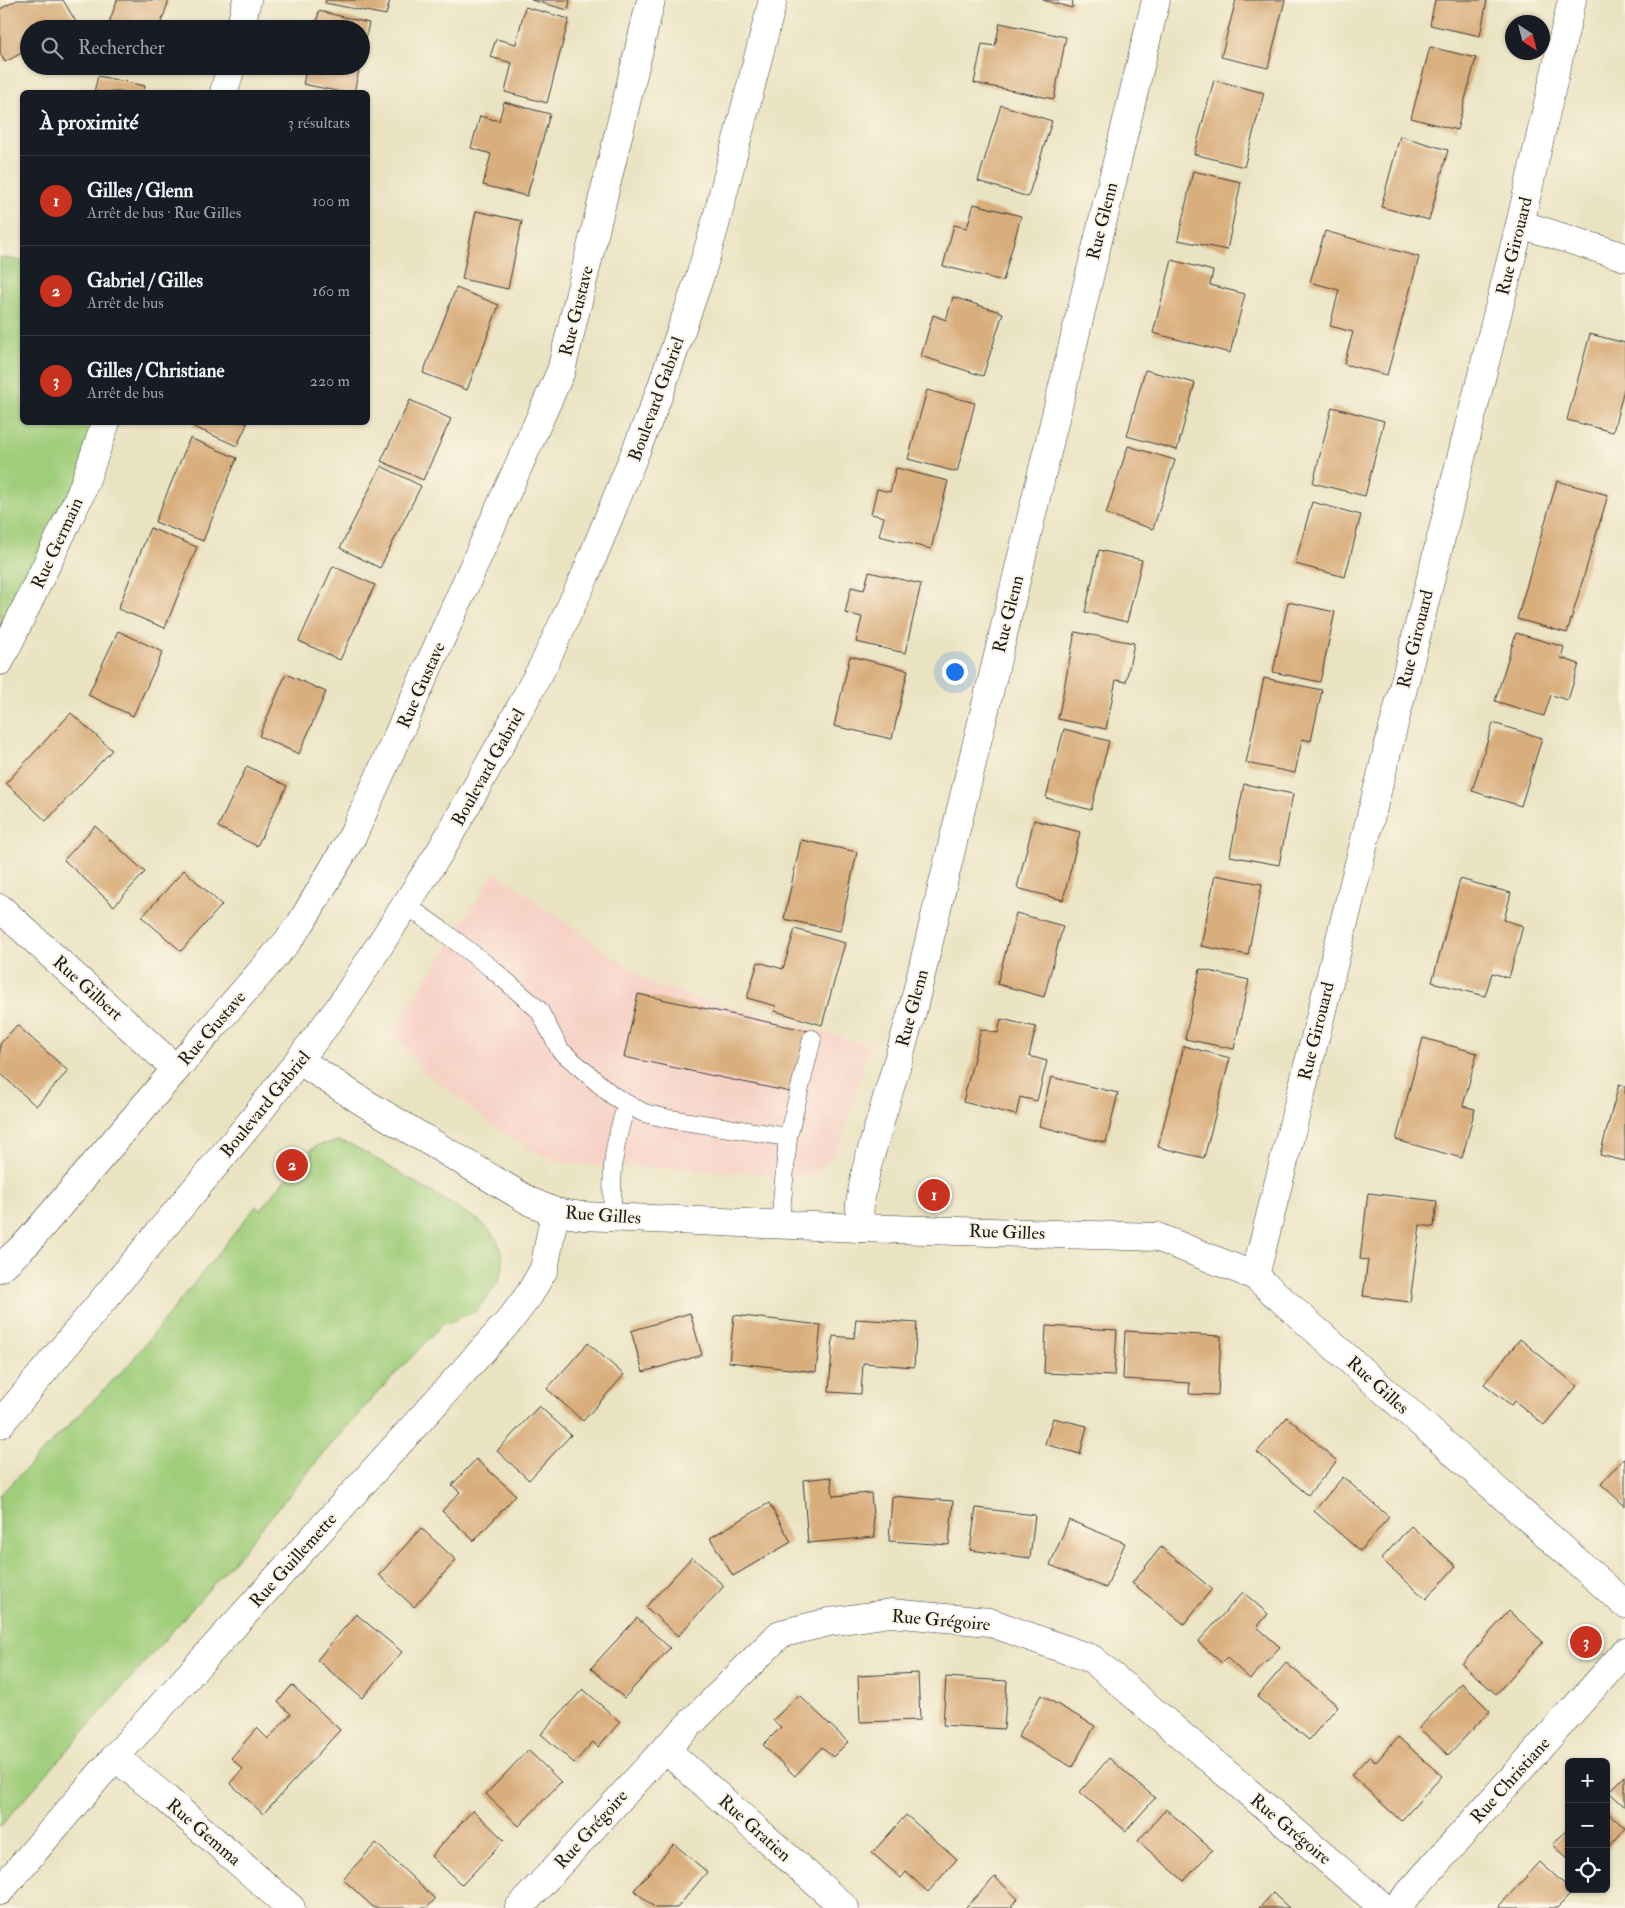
<!DOCTYPE html>
<html lang="fr">
<meta charset="utf-8">
<style>
:root{--surface:#171b24;--page:#20242c;--text:#f1f3f6;--muted:#9ea1a6;--line:#363941;--accent:#c8321e}
body{margin:0;font-family:"IM FELL Double Pica",serif;background:var(--page);color:var(--text)}
.controls{position:absolute;right:15px;bottom:15px;display:grid;overflow:hidden;border-radius:8px;box-shadow:0 1px 4px #0004}
.controls button{width:45px;height:45px;display:grid;place-items:center;padding:0;border:0;border-bottom:1px solid var(--line);background:var(--surface);color:var(--text);font:25px sans-serif}
.compass{position:absolute;left:1505px;top:15px;width:45px;height:45px;border-radius:50%;background:var(--surface);box-shadow:0 1px 4px #0004;rotate:144deg}
.you{position:absolute;left:954px;top:671px;width:18px;height:18px;margin:-12px;border:4px solid #fff;border-radius:50%;background:#1a73e8;box-shadow:0 0 0 8px #1a73e833}
.badge{display:grid;place-items:center;width:32px;height:32px;border-radius:50%;background:var(--accent);color:#fff;font-size:16px;font-weight:700}
.pin{position:absolute;translate:-50% -50%;border:2px solid #fff;box-shadow:0 1px 5px #0006}
.list{margin:0;padding:0;list-style:none}
h2{display:flex;justify-content:space-between;align-items:center;height:65px;margin:0;padding:0 20px;font-size:21px}
h2 small{font-size:16px;font-weight:400;color:var(--muted)}
.list li{display:grid;grid-template-columns:32px 1fr auto;gap:15px;align-items:center;box-sizing:border-box;height:90px;padding:0 20px;border-top:1px solid var(--line)}
.list b{display:block;font-size:19px;white-space:nowrap}
.list p{margin:0;font-size:16px;white-space:nowrap;color:var(--muted)}
.list em{font-size:16px;font-style:normal;color:var(--muted)}
.icon{flex:none;width:28px;height:28px;fill:none;stroke:currentColor;stroke-width:2;stroke-linecap:round;stroke-linejoin:round}
.map{position:relative;flex:none;width:1625px;height:1908px;overflow:hidden}
.search{position:absolute;background:var(--surface);box-shadow:0 1px 4px #0004;left:20px;top:20px;width:350px;height:55px;display:flex;align-items:center;gap:12px;box-sizing:border-box;padding:0 18px;border-radius:28px;color:var(--muted);font-size:19px}
.panel{position:absolute;background:var(--surface);box-shadow:0 1px 4px #0004;left:20px;top:90px;width:350px;height:335px;border-radius:8px}
.map>svg:first-child{display:block}
</style>
<div class="map">
<svg width="1625" height="1908" viewBox="0 0 1625 1908">
<rect width="100%" height="100%" fill="#fcf5e5"/>
<filter id="ink" filterUnits="userSpaceOnUse"><feTurbulence type="fractalNoise" baseFrequency=".02" numOctaves="2"/><feDisplacementMap in="SourceGraphic" scale="10" xChannelSelector="R" yChannelSelector="G"/><feConvolveMatrix kernelMatrix="1 2 1 2 8 2 1 2 1" color-interpolation-filters="sRGB"/></filter>
<filter id="wash" filterUnits="userSpaceOnUse"><feTurbulence type="fractalNoise" baseFrequency=".0096" numOctaves="4" result="noise"/><feDisplacementMap in="SourceGraphic" scale="20" xChannelSelector="R" yChannelSelector="G"/><feGaussianBlur stdDeviation="1.12" result="paint"/><feColorMatrix in="noise" values="0 0 0 0 0 0 0 0 0 0 0 0 0 0 0 0 0 1.4 0 .05"/><feComposite in="paint" operator="in"/></filter>
<g filter="url(#wash)">
<rect width="100%" height="100%" fill="#eae3c2"/>
<path fill="#f6d1c6" d="M495,872L653,985L870,1045L839,1150L812,1177L563,1163L512,1140L417,1066L393,1031Z"/>
<g fill="#a0cd7a" stroke="#5e744b">
<path d="M0,257L22,261V422L106,423L0,652Z"/>
<path d="M339,1141L350,1144L363,1151L478,1220L489,1230L497,1240L502,1253L503,1268L498,1282L489,1294L476,1311L442,1325L380,1390L328,1448L240,1554L0,1827V1495L130,1363L256,1206L260,1210L303,1158L307,1160L312,1154L310,1150L318,1145Z"/>
</g>
<g id="blocks">
<g fill="#d9ae7d">
<path d="M17,0H63L76,22L64,29H29V49L5,62L0,53V9Z"/>
<path d="M117,0H169L159,29H126L109,23Z"/>
<path d="M326,0H390L386,15L325,3Z"/>
<path d="M531,0H570L568,10Z"/>
<path d="M1043,0H1073L1072,8Z"/>
<path d="M1236,0H1285L1268,68L1221,57Z"/>
<path d="M1435,0H1487L1480,36L1430,25Z"/>
<path d="M525,7L569,19L547,103L505,92L512,63L490,57L496,39L516,44Z"/>
<path d="M319,11L369,23L362,55L361,29H315Z"/>
<path d="M1000,23L1066,37L1054,99L974,83L982,44L995,46Z"/>
<path d="M1430,47L1476,58L1457,130L1411,118Z"/>
<path d="M307,66H360L354,92H341L303,84Z"/>
<path d="M98,76L145,86L144,92H94Z"/>
<path d="M1214,80L1264,93L1244,167L1194,154Z"/>
<path d="M504,102L550,114L527,196L483,185L491,154L471,148L480,116L499,121Z"/>
<path d="M1001,105L1052,121L1028,197L978,181Z"/>
<path d="M1400,136L1448,150L1429,220L1381,207Z"/>
<path d="M1193,171L1241,182L1227,250L1178,240Z"/>
<path d="M974,204L1021,216L1003,281L943,266L954,225L967,228Z"/>
<path d="M476,211L522,221L508,289L462,279Z"/>
<path d="M1325,231L1419,257L1387,375L1344,364L1353,332L1330,326L1339,290L1310,282Z"/>
<path d="M1172,260L1213,271L1210,285L1245,294L1230,353L1153,333Z"/>
<path d="M456,288L499,305L467,390L423,373Z"/>
<path d="M953,297L1003,313L983,376L921,356L933,315L946,320Z"/>
<path d="M1590,334L1625,343V385L1613,432L1567,420Z"/>
<path d="M1145,370L1195,383L1177,450L1127,436Z"/>
<path d="M927,390L975,403L957,472L908,459Z"/>
<path d="M410,400L451,419L423,480L381,461Z"/>
<path d="M1332,407L1384,421L1365,496L1313,483Z"/>
<path d="M194,422H248L237,446L192,426Z"/>
<path d="M190,438L237,458L203,541L155,522Z"/>
<path d="M1128,446L1175,460L1153,529L1106,514Z"/>
<path d="M381,466L421,486L380,568L340,548Z"/>
<path d="M896,468L948,481L931,549L879,536L884,517L871,514L877,489L890,492Z"/>
<path d="M1557,481L1608,495L1567,633L1517,619Z"/>
<path d="M1312,502L1361,515L1345,577L1295,564Z"/>
<path d="M150,528L197,547L165,628L118,609Z"/>
<path d="M1099,550L1142,560L1127,622L1085,612Z"/>
<path d="M333,566L375,585L340,660L299,641Z"/>
<path d="M869,572L921,584L905,653L856,642L862,617L845,613L851,587L864,590Z"/>
<path d="M1288,602L1335,612L1320,682L1273,672Z"/>
<path d="M118,631L163,652L133,716L88,695Z"/>
<path d="M1075,632L1134,643L1126,682L1116,680L1106,729L1058,719Z"/>
<path d="M1516,633L1564,647L1561,658L1579,664L1568,700L1551,695L1544,716L1495,701Z"/>
<path d="M850,656L908,670L892,739L834,726Z"/>
<path d="M286,674L326,692L299,754L259,736Z"/>
<path d="M1264,678L1322,690L1311,741L1302,739L1295,773L1246,763Z"/>
<path d="M71,713L112,750L46,821L6,783Z"/>
<path d="M1493,723L1542,738L1521,806L1472,791Z"/>
<path d="M1064,729L1109,741L1091,810L1046,798Z"/>
<path d="M247,766L287,786L257,846L218,827Z"/>
<path d="M1244,784L1293,794L1279,865L1230,856Z"/>
<path d="M1034,820L1080,832L1063,900L1017,888Z"/>
<path d="M95,826L145,872L114,906L64,860Z"/>
<path d="M801,840L857,852L840,931L784,919Z"/>
<path d="M184,870L222,905L181,951L142,917Z"/>
<path d="M1215,875L1262,884L1248,955L1201,946Z"/>
<path d="M1460,879L1511,893L1504,920L1523,926L1509,978L1492,973L1485,996L1432,982Z"/>
<path d="M1016,913L1063,926L1044,997L997,984Z"/>
<path d="M795,929L845,943L822,1025L775,1011L776,1006L747,998L758,962L783,969Z"/>
<path d="M1200,969L1249,980L1234,1049L1185,1039Z"/>
<path d="M638,994L809,1031L795,1093L624,1057Z"/>
<path d="M1001,1019L1036,1027L1029,1056L1047,1061L1037,1101L1020,1097L1016,1115L963,1102L981,1029L998,1033Z"/>
<path d="M17,1025L68,1071L36,1106L0,1073V1044Z"/>
<path d="M1423,1038L1477,1053L1463,1106L1475,1109L1462,1158L1396,1140Z"/>
<path d="M1184,1046L1230,1058L1204,1158L1158,1147Z"/>
<path d="M1051,1077L1118,1093L1106,1143L1039,1126Z"/>
<path d="M1619,1084L1625,1086V1161L1600,1155Z"/>
<path d="M1368,1193L1437,1201L1434,1227L1420,1225L1410,1302L1363,1296L1368,1260L1360,1259Z"/>
<path d="M690,1313L702,1355L643,1372L631,1331Z"/>
<path d="M734,1315L821,1325L816,1372L729,1362Z"/>
<path d="M856,1319L917,1323L914,1367L863,1363L861,1394L829,1392L833,1336L854,1338Z"/>
<path d="M1046,1326L1117,1330L1114,1376L1044,1373Z"/>
<path d="M1125,1331L1221,1336L1218,1395L1189,1394L1190,1383L1123,1379Z"/>
<path d="M1520,1339L1577,1386L1544,1425L1515,1401L1511,1405L1484,1384Z"/>
<path d="M588,1343L624,1375L583,1421L547,1389Z"/>
<path d="M539,1406L571,1435L529,1480L497,1451Z"/>
<path d="M1287,1417L1337,1461L1308,1495L1257,1452Z"/>
<path d="M1053,1418L1087,1426L1080,1454L1045,1444Z"/>
<path d="M1625,1457V1506L1601,1484Z"/>
<path d="M476,1459L516,1495L474,1541L442,1511L460,1492L452,1485Z"/>
<path d="M831,1477L833,1496L871,1493L875,1537L808,1543L803,1480Z"/>
<path d="M1343,1477L1389,1517L1360,1551L1314,1511Z"/>
<path d="M892,1496L953,1501L949,1545L889,1541Z"/>
<path d="M769,1503L791,1542L733,1576L710,1538Z"/>
<path d="M976,1508L1035,1515L1030,1558L970,1550Z"/>
<path d="M1069,1520L1125,1543L1106,1588L1050,1565Z"/>
<path d="M1411,1526L1456,1566L1426,1599L1381,1559Z"/>
<path d="M421,1528L456,1560L414,1607L379,1575Z"/>
<path d="M1161,1547L1212,1589L1184,1624L1132,1583Z"/>
<path d="M692,1557L724,1586L678,1636L646,1607Z"/>
<path d="M1243,1592L1268,1614L1257,1627L1280,1647L1250,1679L1227,1658L1222,1663L1198,1642Z"/>
<path d="M1509,1611L1543,1642L1496,1694L1462,1664Z"/>
<path d="M356,1614L402,1652L362,1698L317,1660Z"/>
<path d="M637,1618L670,1648L624,1698L591,1668Z"/>
<path d="M1286,1663L1338,1706L1309,1740L1257,1697Z"/>
<path d="M918,1673L920,1720L860,1722L858,1676Z"/>
<path d="M946,1677L1007,1681L1004,1729L943,1725Z"/>
<path d="M1462,1683L1490,1711L1448,1755L1419,1728Z"/>
<path d="M292,1685L340,1730L263,1814L230,1783L243,1769L231,1758L257,1728L268,1739L291,1714L278,1702Z"/>
<path d="M583,1689L620,1722L598,1747L593,1742L574,1763L541,1734Z"/>
<path d="M799,1695L848,1742L833,1757L822,1747L795,1776L763,1745L781,1727L773,1720Z"/>
<path d="M1041,1695L1095,1726L1072,1767L1018,1737Z"/>
<path d="M1398,1737L1442,1776L1401,1821L1351,1775L1369,1756L1376,1762Z"/>
<path d="M528,1750L561,1782L519,1826L486,1794Z"/>
<path d="M1109,1758L1155,1798L1126,1831L1080,1792Z"/>
<path d="M1625,1776V1807L1609,1792Z"/>
<path d="M1166,1809L1212,1850L1184,1881L1138,1841Z"/>
<path d="M473,1810L504,1840L462,1885L431,1856Z"/>
<path d="M1606,1811L1625,1828L1606,1851Z"/>
<path d="M906,1815L957,1859L928,1892L906,1872L901,1878L872,1853Z"/>
<path d="M1569,1827V1859L1553,1845Z"/>
<path d="M376,1843L435,1899L427,1908H374L343,1879Z"/>
<path d="M674,1844L707,1872L677,1908H655L634,1890Z"/>
<path d="M1540,1862L1573,1892L1557,1908H1501L1499,1906Z"/>
<path d="M995,1877L1018,1899L1011,1906L1014,1908H965Z"/>
<path d="M1273,1893L1289,1908H1259Z"/>
</g>
</g>
</g>
<g filter="url(#ink)">
<use href="#blocks" fill-opacity="0" stroke="#3b3a35" stroke-width="1"/>
<g fill="none" stroke-linecap="round" stroke-linejoin="round">
<g stroke="#3b3a35" stroke-width="19">
<g id="service">
<path d="M406,905L440,929L491,968L539,1010L560,1050L612,1095L627,1104L644,1113L670,1119L788,1137L780,1224"/>
<path d="M788,1137L812,1039"/>
<path d="M613,1217C611,1171 612,1148 627,1104"/>
</g>
</g>
<g stroke="#3b3a35" stroke-width="29">
<g id="minor">
<path d="M240,29L247,0"/>
<path d="M224,92L231,66"/>
<path d="M1520,224L1625,257"/>
<path d="M0,661L81,493L106,422"/>
<path d="M0,908L176,1069"/>
<path d="M300,1061L368,1105L531,1202L555,1212L583,1216L859,1228L1157,1237L1255,1276L1625,1604"/>
<path d="M859,1228L860,1203L866,1170L912,1012L1156,0"/>
<path d="M0,1268L28,1242L176,1069L287,942L301,923L353,835L561,371L651,0"/>
<path d="M1255,1276L1520,224L1572,0"/>
<path d="M665,1749L845,1908"/>
<path d="M115,1757L162,1795L291,1908"/>
<path d="M0,1891L115,1757L510,1320L529,1295L544,1269L555,1212"/>
<path d="M519,1908L665,1749L780,1634L829,1622L891,1613L989,1622L1092,1659L1384,1908"/>
<path d="M1396,1908L1625,1652"/>
</g>
</g>
<g stroke="#3b3a35" stroke-width="29">
<path id="tertiary" d="M0,1424L251,1122L339,1008L441,850L503,740L545,662L585,576L659,394L701,273L714,229L773,0"/>
</g>
<use href="#service" stroke="#fff" stroke-width="18"/>
<use href="#minor" stroke="#fff" stroke-width="28"/>
<use href="#tertiary" stroke="#fff" stroke-width="28"/>
</g>
</g>
<g text-anchor="middle" stroke-width="4" stroke-linejoin="round" paint-order="stroke">
<g font-size="18" fill="#1c1c1c" stroke="#fcf5e5">
<text transform="translate(1102 221) rotate(-76)" y="6">Rue Glenn</text>
<text transform="translate(1514 246) rotate(-76)" y="6">Rue Girouard</text>
<text transform="translate(576 311) rotate(-76)" y="6">Rue Gustave</text>
<text transform="translate(656 399) rotate(-70)" y="6">Boulevard Gabriel</text>
<text transform="translate(57 543) rotate(-65)" y="6">Rue Germain</text>
<text transform="translate(1008 614) rotate(-76)" y="6">Rue Glenn</text>
<text transform="translate(1415 639) rotate(-76)" y="6">Rue Girouard</text>
<text transform="translate(421 685) rotate(-66)" y="6">Rue Gustave</text>
<text transform="translate(488 767) rotate(-61)" y="6">Boulevard Gabriel</text>
<text transform="translate(88 988) rotate(42)" y="6">Rue Gilbert</text>
<text transform="translate(912 1008) rotate(-75)" y="6">Rue Glenn</text>
<text transform="translate(212 1028) rotate(-49)" y="6">Rue Gustave</text>
<text transform="translate(1316 1031) rotate(-76)" y="6">Rue Girouard</text>
<text transform="translate(265 1104) rotate(-51)" y="6">Boulevard Gabriel</text>
<text transform="translate(603 1215) rotate(4)" y="6">Rue Gilles</text>
<text transform="translate(1007 1232) rotate(2)" y="6">Rue Gilles</text>
<text transform="translate(1378 1385) rotate(42)" y="6">Rue Gilles</text>
<text transform="translate(293 1560) rotate(-48)" y="6">Rue Guillemette</text>
<text transform="translate(941 1620) rotate(5)" y="6">Rue Grégoire</text>
<text transform="translate(1510 1780) rotate(-48)" y="6">Rue Christiane</text>
<text transform="translate(755 1828) rotate(42)" y="6">Rue Gratien</text>
<text transform="translate(591 1829) rotate(-48)" y="6">Rue Grégoire</text>
<text transform="translate(1291 1829) rotate(40)" y="6">Rue Grégoire</text>
<text transform="translate(204 1832) rotate(41)" y="6">Rue Gemma</text>
</g>
</g>
</svg>
<div class="controls">
<button>+</button>
<button>−</button>
<button><svg class="icon" aria-label="locate" viewBox="0 0 24 24"><circle cx="12" cy="12" r="6"/><path d="M12 2v4M12 18v4M2 12h4M18 12h4"/></svg></button>
</div>
<svg class="compass" viewBox="-18 -18 36 36"><path d="M0-13l5 13h-10z" fill="#e53935"/><path d="M0 13l5-13h-10z" fill="#9ea1a6"/></svg>
<div class="you"></div>
<div class="pin badge" style="left:934px;top:1195px">1</div>
<div class="pin badge" style="left:292px;top:1165px">2</div>
<div class="pin badge" style="left:1586px;top:1642px">3</div>
<div class="search"><svg class="icon" aria-label="search" viewBox="0 0 24 24"><circle cx="10" cy="10" r="6"/><path d="M15 15l6 6"/></svg>Rechercher</div>
<section class="panel">
<h2>À proximité<small>3 résultats</small></h2>
<ul class="list">
<li><span class="badge">1</span><div><b>Gilles / Glenn</b><p>Arrêt de bus · Rue Gilles</p></div><em>100 m</em></li>
<li><span class="badge">2</span><div><b>Gabriel / Gilles</b><p>Arrêt de bus</p></div><em>160 m</em></li>
<li><span class="badge">3</span><div><b>Gilles / Christiane</b><p>Arrêt de bus</p></div><em>220 m</em></li>
</ul>
</section>
</div>
